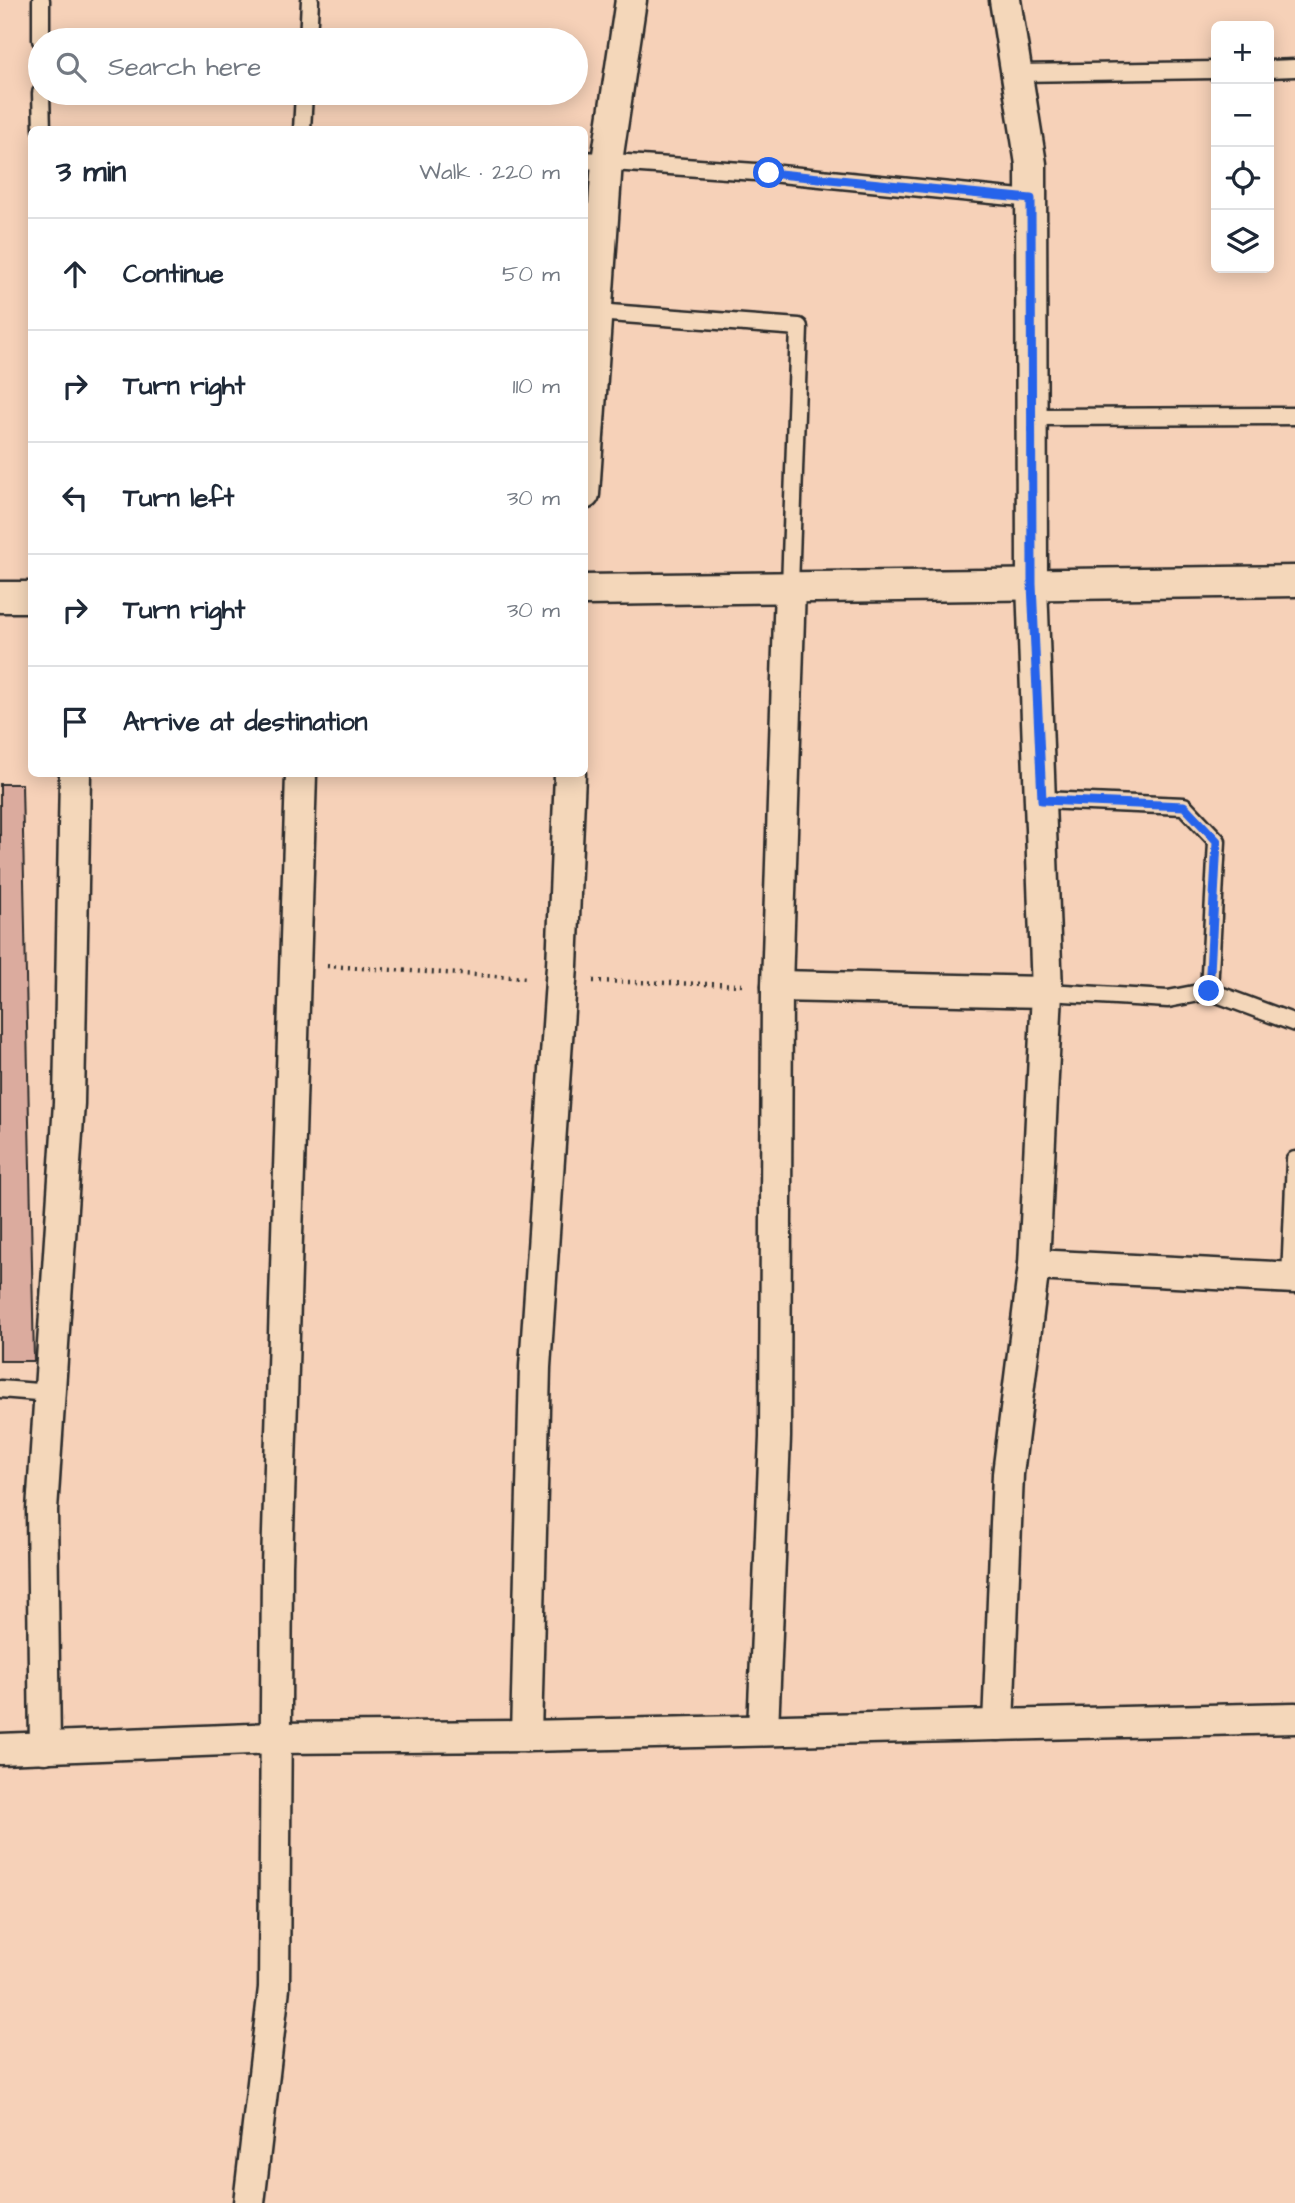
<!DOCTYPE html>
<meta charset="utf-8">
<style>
:root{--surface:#fff;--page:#f2f2f3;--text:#1f2937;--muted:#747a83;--line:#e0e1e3}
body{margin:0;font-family:"Architects Daughter",sans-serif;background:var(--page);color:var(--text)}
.controls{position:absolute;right:21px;top:21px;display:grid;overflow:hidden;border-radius:10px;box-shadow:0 4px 18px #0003}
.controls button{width:63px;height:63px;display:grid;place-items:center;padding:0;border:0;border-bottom:2px solid var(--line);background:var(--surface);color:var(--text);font:35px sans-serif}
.stop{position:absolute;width:21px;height:21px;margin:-16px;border:5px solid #2563eb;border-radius:50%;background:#fff}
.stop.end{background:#2563eb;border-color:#fff;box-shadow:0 2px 7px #0008}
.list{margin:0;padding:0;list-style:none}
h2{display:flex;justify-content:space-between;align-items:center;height:91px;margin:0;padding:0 28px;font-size:30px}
h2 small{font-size:23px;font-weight:400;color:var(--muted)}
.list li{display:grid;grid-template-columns:46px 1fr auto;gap:21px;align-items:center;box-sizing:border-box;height:112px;padding:0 28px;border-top:2px solid var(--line)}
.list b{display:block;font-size:26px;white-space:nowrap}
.list em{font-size:23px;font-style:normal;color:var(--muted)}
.icon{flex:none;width:38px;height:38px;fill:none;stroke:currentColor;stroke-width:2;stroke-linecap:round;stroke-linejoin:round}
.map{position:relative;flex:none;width:1295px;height:2203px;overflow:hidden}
.search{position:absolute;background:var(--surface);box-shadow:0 4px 18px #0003;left:28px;top:28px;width:560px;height:77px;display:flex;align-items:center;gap:18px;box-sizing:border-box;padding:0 24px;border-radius:38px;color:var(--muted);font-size:26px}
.panel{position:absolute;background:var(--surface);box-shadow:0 4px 18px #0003;left:28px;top:126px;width:560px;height:651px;border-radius:10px}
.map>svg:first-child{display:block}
</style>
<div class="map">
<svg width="1295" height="2203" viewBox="0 0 1295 2203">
<rect width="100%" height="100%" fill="#f6d1b8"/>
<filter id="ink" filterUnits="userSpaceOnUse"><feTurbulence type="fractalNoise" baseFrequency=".0143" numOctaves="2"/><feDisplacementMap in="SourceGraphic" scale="14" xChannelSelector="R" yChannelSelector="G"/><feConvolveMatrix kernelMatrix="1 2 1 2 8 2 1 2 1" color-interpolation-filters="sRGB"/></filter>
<g filter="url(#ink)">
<path fill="#dbab9e" stroke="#2b2b2b" stroke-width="2" d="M0,784H22L34,1361H0Z"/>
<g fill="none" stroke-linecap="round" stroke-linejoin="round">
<g stroke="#2b2b2b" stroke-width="21">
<g id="lane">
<path d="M41,0V40"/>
<path d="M308,40L310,0"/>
<path d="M1269,69L1295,68"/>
<path d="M1017,73L1216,70"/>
<path d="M41,93L42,130"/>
<path d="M302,130L304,93"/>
<path d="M584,160L770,173L1031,199"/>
<path d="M596,312L799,327L790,587"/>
<path d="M1031,417L1295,416"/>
<path d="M1042,800L1184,806L1217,841L1209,991"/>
<path d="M1047,992L1168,999L1209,991L1295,1023"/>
<path d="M1290,1278L1295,1160"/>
<path d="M0,1389L50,1393"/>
</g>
</g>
<g stroke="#2b2b2b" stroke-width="35">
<g id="street">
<path d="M1005,0L1031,164L1032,584L1047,992"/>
<path d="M584,494L607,161L631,0"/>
<path d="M584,590L1295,581"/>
<path d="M0,597H32"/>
<path d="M777,986L1047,992L1034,1265L1008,1474L998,1725"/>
<path d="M1034,1265L1295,1278"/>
<path d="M763,1730L775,1437L777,986L790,587"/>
<path d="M526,1736L535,1367L562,966L570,774"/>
<path d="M45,1748L42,1510L69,1103L75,774"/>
<path d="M0,1749L274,1738L526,1736L1295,1718"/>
<path d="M249,2203L274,1988L277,1565L301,774"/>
</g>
</g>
<g stroke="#2b2b2b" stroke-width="4.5" stroke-dasharray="2 5" stroke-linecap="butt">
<path d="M327,966L528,978"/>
<path d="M593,981L745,985"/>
</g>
<use href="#lane" stroke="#f4d7ba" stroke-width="16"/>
<use href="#street" stroke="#f4d7ba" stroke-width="30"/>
</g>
</g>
<g fill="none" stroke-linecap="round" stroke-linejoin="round" filter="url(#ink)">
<path stroke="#2563eb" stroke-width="9" d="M769,173L1031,199L1032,584L1042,800L1184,806L1217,841L1209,991"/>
</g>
</svg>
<div class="controls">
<button>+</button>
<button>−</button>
<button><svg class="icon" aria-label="locate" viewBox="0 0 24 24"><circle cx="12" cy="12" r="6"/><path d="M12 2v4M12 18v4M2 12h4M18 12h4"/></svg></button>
<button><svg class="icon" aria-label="layers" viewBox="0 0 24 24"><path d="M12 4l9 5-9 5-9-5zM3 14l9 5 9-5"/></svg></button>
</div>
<div class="stop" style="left:769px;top:173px"></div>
<div class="stop end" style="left:1209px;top:991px"></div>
<div class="search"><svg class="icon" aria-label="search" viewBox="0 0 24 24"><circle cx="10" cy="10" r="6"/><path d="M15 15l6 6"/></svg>Search here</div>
<section class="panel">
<h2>3 min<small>Walk · 220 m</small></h2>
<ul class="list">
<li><svg class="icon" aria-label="ahead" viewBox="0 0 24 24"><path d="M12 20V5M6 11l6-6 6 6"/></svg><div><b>Continue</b></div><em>50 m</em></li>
<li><svg class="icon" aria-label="right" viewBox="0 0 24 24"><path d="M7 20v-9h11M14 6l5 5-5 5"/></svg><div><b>Turn right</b></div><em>110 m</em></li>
<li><svg class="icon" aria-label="left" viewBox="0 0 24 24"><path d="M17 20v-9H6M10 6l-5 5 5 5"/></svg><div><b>Turn left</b></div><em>30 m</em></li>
<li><svg class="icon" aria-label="right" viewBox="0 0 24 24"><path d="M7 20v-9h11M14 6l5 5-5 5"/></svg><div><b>Turn right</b></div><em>30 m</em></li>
<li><svg class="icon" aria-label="arrive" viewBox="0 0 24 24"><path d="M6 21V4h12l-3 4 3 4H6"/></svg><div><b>Arrive at destination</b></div></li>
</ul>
</section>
</div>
